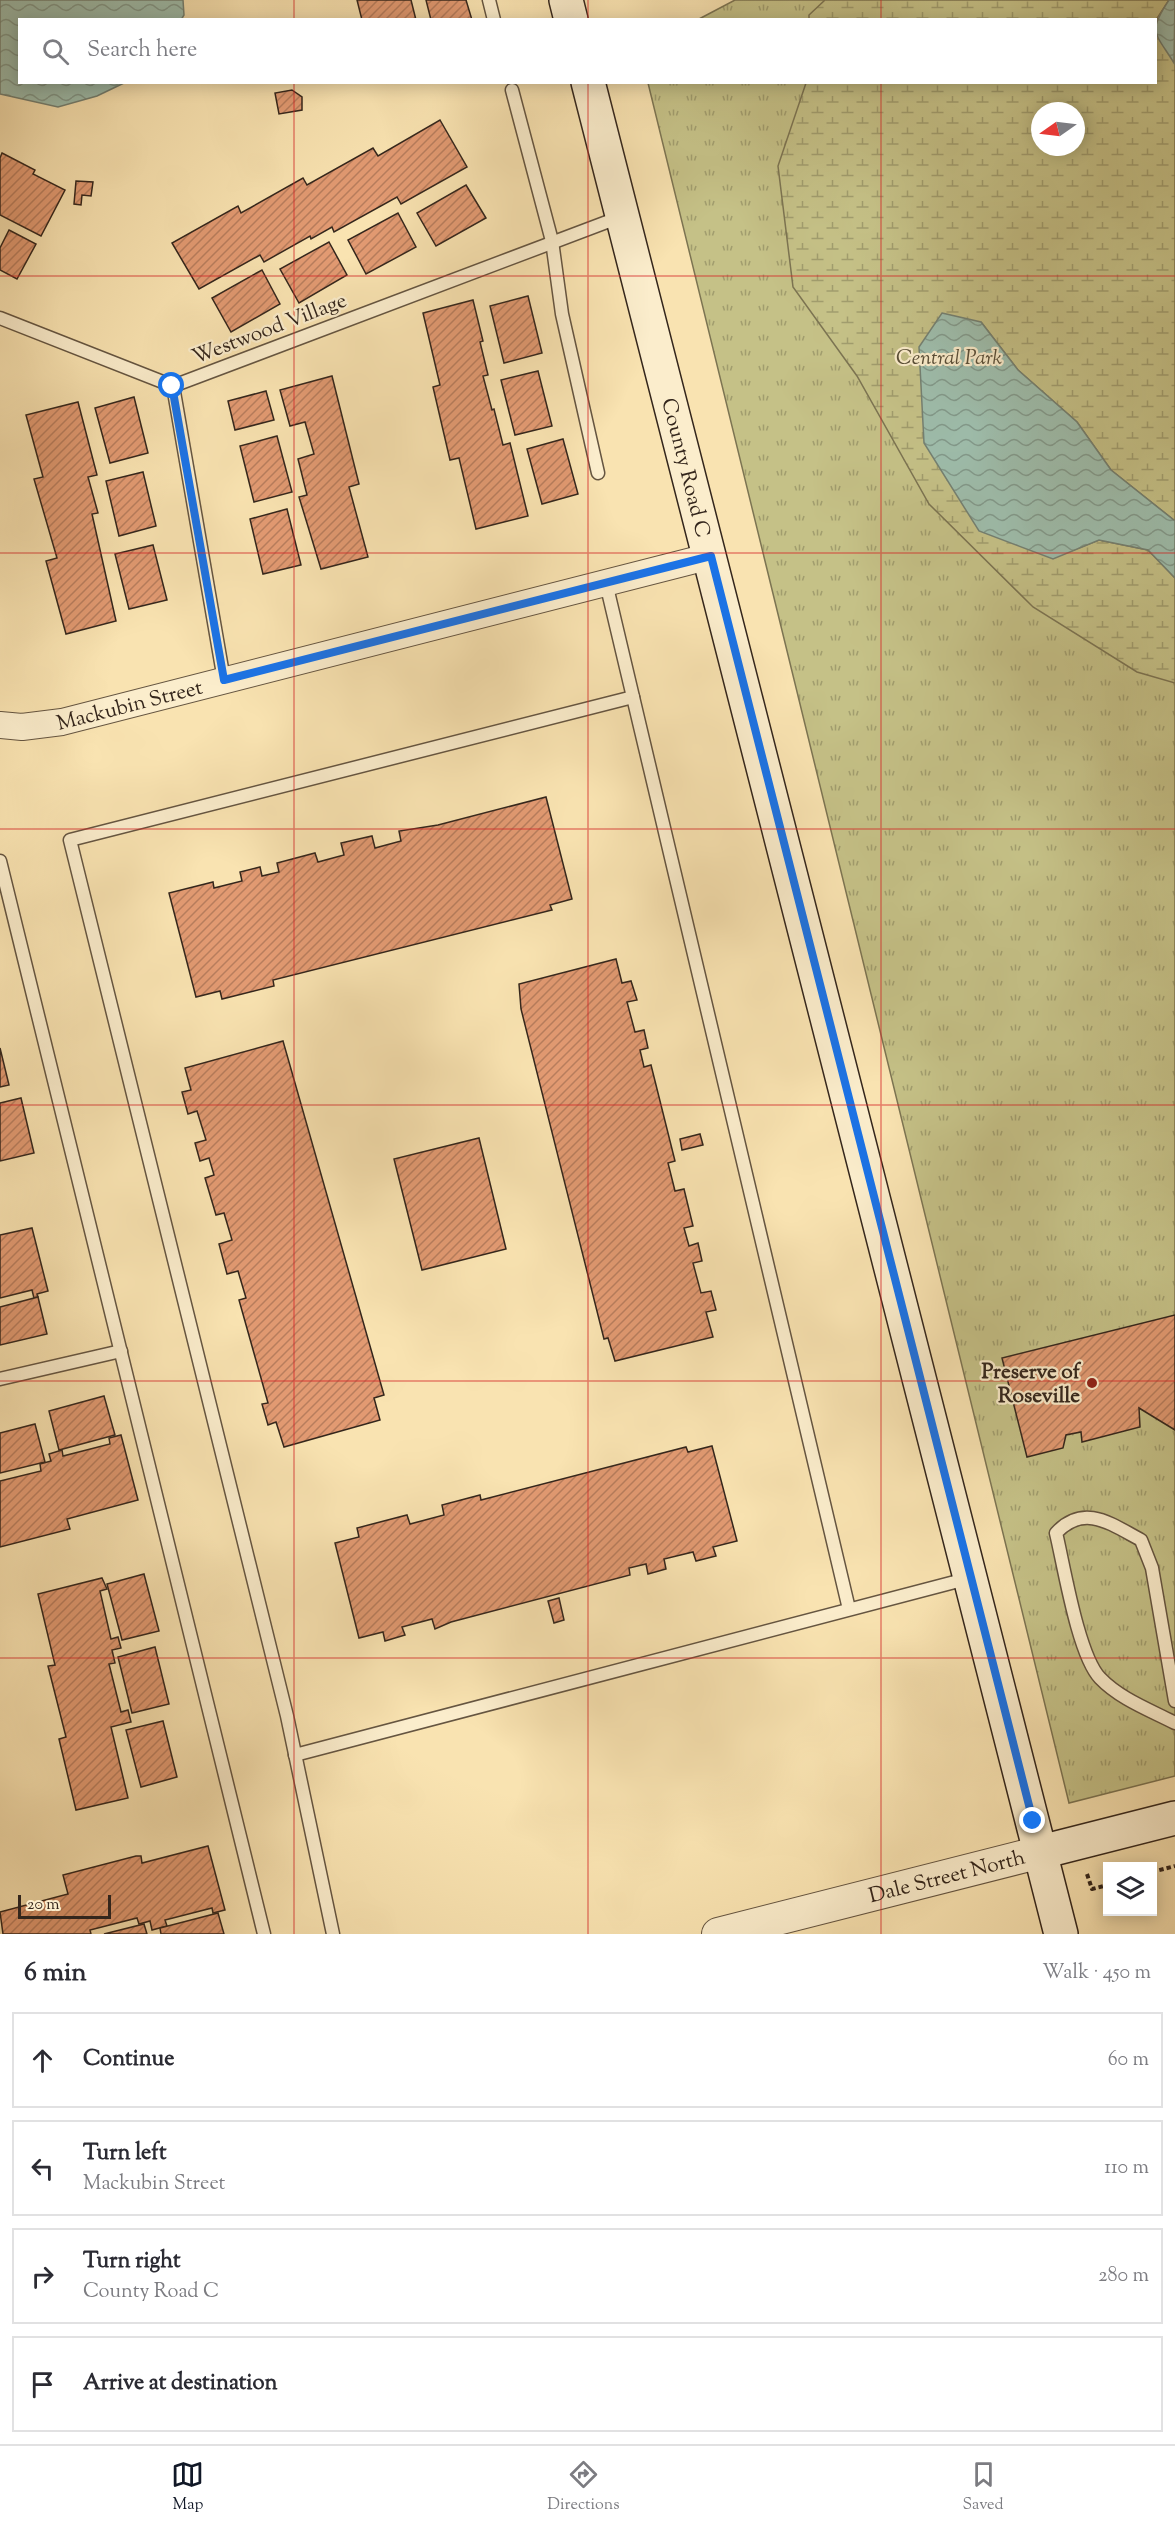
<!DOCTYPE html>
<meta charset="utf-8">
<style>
:root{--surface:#fff;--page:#f2f2f3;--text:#2b2b33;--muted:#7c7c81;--line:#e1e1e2;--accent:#111827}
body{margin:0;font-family:"Sorts Mill Goudy",serif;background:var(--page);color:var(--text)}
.controls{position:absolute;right:18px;bottom:18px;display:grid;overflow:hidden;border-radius:0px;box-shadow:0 3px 15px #0003}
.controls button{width:54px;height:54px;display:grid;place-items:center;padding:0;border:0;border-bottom:2px solid var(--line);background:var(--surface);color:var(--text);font:30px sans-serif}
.compass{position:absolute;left:1031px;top:102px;width:54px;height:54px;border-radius:50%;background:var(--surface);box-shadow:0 3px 15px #0003;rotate:256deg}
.scale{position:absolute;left:18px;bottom:15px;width:93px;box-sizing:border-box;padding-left:6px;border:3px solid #34261c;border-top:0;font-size:16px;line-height:21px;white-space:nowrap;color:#34261c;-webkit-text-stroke:4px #fbedcc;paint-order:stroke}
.stop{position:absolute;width:18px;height:18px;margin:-14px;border:4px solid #1a73e8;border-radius:50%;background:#fff}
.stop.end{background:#1a73e8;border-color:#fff;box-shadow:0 2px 6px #0008}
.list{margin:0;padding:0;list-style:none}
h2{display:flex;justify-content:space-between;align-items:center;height:78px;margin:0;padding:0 24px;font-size:26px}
h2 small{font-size:20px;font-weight:400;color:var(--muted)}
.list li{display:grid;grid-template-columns:39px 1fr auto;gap:18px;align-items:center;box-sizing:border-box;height:96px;margin:0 12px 12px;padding:0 12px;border:2px solid var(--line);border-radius:0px}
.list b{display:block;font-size:22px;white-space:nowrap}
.list p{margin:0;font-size:20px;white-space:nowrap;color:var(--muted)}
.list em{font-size:20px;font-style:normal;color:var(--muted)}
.icon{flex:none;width:33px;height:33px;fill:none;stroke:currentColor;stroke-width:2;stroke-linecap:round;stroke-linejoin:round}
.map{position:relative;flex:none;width:1175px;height:1934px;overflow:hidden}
.search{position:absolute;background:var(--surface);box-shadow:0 3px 15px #0003;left:18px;right:18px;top:18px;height:66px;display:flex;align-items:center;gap:15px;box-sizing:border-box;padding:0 21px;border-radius:0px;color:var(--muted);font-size:22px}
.sheet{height:510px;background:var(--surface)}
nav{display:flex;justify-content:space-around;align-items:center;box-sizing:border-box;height:84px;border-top:2px solid var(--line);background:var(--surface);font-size:16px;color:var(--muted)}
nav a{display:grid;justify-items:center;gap:3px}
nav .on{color:var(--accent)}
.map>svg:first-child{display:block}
</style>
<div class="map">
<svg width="1175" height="1934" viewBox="0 0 1175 1934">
<defs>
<pattern id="grass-tufts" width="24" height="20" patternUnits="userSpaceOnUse" patternTransform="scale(1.5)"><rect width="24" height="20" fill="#c5c187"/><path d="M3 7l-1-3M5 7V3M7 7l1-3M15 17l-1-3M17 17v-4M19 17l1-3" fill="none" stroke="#a19d6e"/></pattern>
<pattern id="wetland-marsh" width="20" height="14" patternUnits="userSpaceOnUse" patternTransform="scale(1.5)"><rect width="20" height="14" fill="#c5c187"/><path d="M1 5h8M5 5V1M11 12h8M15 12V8" fill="none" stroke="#a19d6e"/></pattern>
<pattern id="water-waves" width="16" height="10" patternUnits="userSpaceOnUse" patternTransform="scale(1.5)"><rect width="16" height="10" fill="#9ebead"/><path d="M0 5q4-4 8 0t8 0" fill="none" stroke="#829a8c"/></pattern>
<pattern id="building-hatch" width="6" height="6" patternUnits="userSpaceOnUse" patternTransform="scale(1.5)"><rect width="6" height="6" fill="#e29a72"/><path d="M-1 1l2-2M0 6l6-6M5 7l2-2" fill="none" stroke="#b87d5d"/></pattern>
</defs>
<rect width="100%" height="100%" fill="#f9e3b1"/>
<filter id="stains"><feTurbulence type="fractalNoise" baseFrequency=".00333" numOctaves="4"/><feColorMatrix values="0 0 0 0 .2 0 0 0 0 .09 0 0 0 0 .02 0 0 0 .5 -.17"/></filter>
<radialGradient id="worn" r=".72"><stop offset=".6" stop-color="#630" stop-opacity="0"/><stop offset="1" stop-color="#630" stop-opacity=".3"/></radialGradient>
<path fill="url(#grass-tufts)" stroke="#7c7452" stroke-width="1.5" fill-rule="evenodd" d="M735,0H1175V1776L1069,1803L648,83L1156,82V20L699,19ZM1040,111H1076V147H1040Z"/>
<g fill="url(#wetland-marsh)" stroke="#7c7452" stroke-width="1.5" fill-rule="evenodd">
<path d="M825,0H1169L1156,20H809V15Z"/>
<path d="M1156,33L1175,62V521L1111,470L1077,422L1018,370L981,322L1053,558L1099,540L1148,550L1175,578V683L1137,672L1033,607L929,504L857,376L793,287L778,166L806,83L1156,82ZM1040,111H1076V147H1040Z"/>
</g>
<g fill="url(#water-waves)" stroke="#748173" stroke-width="1.5">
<path d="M0,0H183L184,15L181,20H20V82L124,83L97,96L58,107L0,94Z"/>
<path d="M1169,0H1175L1174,63C1155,32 1147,33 1169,0Z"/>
<path d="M942,313L981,322L1018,370L1077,422L1111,470L1175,521V578L1148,550L1099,540L1053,559L979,531L924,443L919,347Z"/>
</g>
<g fill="url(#building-hatch)" stroke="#34261c" stroke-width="1.5">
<path d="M357,0H411L416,20H362Z"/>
<path d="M426,0H466L472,20H431Z"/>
<path d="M292,90L302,97V110L279,114L275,93Z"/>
<path d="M440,120L467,167L401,204L397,197L334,232L332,227L311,239L310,236L264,262L260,255L199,289L172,243L238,206L241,213L303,178L307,185L373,148L378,156Z"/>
<path d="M2,153L35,170L33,174L65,190L41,236L0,215V158Z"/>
<path d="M76,181L93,182L91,196L82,195L81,205L74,204Z"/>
<path d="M466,185L486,218L436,246L417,213Z"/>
<path d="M398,213L416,247L366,274L348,240Z"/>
<path d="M9,230L36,244L17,279L0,270V248Z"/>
<path d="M329,242L347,275L299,303L280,269Z"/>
<path d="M262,270L280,304L231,332L212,298Z"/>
<path d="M528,296L542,353L504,363L490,306Z"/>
<path d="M473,300L483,341L480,342L488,375L483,376L492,410L494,409L503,445L510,443L528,516L476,529L459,458L450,460L433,387L440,385L423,313Z"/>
<path d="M538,371L552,426L515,435L501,380Z"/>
<path d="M332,376L359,484L349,487L368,557L321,569L299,497L307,495L298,459L314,454L305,422L290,426L280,390Z"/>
<path d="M266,391L274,420L235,430L228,401Z"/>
<path d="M134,397L148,453L110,463L95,408Z"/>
<path d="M78,402L97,475L88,477L98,513L92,514L116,621L66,634L46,561L57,558L34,479L43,477L26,415Z"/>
<path d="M277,436L292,492L254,502L240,446Z"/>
<path d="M563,439L578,494L542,504L527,449Z"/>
<path d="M143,472L156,526L119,536L106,481Z"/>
<path d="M287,509L301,565L263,574L250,519Z"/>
<path d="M153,545L167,600L129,609L115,554Z"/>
<path d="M546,797L572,899L550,905L552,910L273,980L274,986L222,999L220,991L196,997L169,893L213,882L214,888L242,881L240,872L260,867L262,876L279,872L277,863L315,853L318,862L344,855L341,843L372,836L375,848L401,841L399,831L438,825Z"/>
<path d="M616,959L622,983L631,981L637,1000L627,1002L635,1032L644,1030L648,1048L640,1050L644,1067L651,1065L675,1161L668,1163L675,1191L684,1189L693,1226L684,1228L689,1246L698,1243L702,1261L693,1263L701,1293L711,1291L716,1310L706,1312L713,1337L615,1361L608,1338L604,1339L521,1009L519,984Z"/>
<path d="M283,1041L384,1395L374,1398L380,1420L284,1447L276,1422L268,1425L262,1404L268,1403L239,1300L246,1298L238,1271L227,1274L219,1244L232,1240L224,1213L216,1215L205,1178L214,1175L209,1158L200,1161L195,1143L206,1140L197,1111L188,1114L182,1092L191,1090L185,1068Z"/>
<path d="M0,1048L9,1085L0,1087Z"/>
<path d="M21,1098L34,1153L0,1161V1103Z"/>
<path d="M700,1134L703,1145L682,1150L680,1139Z"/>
<path d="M479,1138L506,1249L422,1270L394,1159Z"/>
<path d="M32,1228L48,1291L37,1294L38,1297L34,1298L32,1290L0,1298V1235Z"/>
<path d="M38,1297L47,1334L0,1345V1307Z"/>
<path d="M1175,1315V1430L1139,1408L1140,1427L1082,1442L1081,1432L1066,1435L1063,1448L1027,1457L1002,1358Z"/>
<path d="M104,1396L115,1435L59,1450L49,1411Z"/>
<path d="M35,1424L45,1462L0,1473V1433Z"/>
<path d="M121,1435L138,1500L67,1519L70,1529L0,1547V1481L41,1471L40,1464L51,1461L49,1454L62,1450L63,1456L110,1444L109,1438Z"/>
<path d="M712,1446L737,1541L713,1547L716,1556L696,1561L693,1552L664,1559L666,1569L648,1574L646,1564L629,1568L630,1575L451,1622L435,1629L432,1619L402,1627L405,1635L385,1641L383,1632L359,1638L335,1543L359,1537L357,1528L407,1515L410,1524L444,1515L442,1505L480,1495L481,1500L686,1447L688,1452Z"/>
<path d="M144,1574L159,1631L122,1640L107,1584Z"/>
<path d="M102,1578L107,1589L100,1591L111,1639L118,1637L121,1648L112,1650L115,1663L109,1664L121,1712L128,1710L131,1722L111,1727L128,1798L76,1810L59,1739L66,1737L48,1666L55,1665L38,1594Z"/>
<path d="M559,1598L564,1620L554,1623L548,1601Z"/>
<path d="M155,1647L169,1704L132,1713L118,1657Z"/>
<path d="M163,1721L177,1777L141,1787L126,1730Z"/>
<path d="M208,1846L225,1910L213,1913L212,1908L165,1920L167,1926L152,1930L150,1921L139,1924L137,1918L90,1930L91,1934H3L0,1912L68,1894L63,1875L136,1856H141L142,1863Z"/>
<path d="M218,1913L224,1934H161L160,1928Z"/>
<path d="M144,1924L147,1934H104Z"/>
</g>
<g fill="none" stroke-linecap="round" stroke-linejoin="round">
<g stroke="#655541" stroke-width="15">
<g id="service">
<path d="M489,0L494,20"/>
<path d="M512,90L552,241L562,314L598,473"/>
<path d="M0,318L173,386L620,217"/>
<path d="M173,386L224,680"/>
<path d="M606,583L849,1609"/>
<path d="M0,861L264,1934"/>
<path d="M0,1379L121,1351"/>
<path d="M1175,1701L1152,1568L1141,1540C1111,1524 1084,1503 1056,1533C1064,1566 1078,1655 1100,1678C1120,1699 1150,1710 1175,1723"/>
<path d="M295,1755L970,1578"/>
<path d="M333,1934L287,1716L70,840L633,697"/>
</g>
</g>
<g stroke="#655541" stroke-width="28">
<g id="minor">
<path id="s1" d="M0,725L22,727L62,722L711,556"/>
</g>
</g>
<g stroke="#655541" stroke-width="34">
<g id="tertiary">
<path id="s2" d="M718,1934L1041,1852"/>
</g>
</g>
<g stroke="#34261c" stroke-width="36">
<g id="secondary">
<path d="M566,0L571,20"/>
<path id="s3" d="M588,82L1061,1934"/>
<path d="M1041,1852L1175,1818"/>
</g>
</g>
<g stroke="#34261c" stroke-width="4" stroke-dasharray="4.5 3" stroke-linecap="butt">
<path d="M1152,1872L1175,1866"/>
<path d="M1087,1874L1092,1889L1108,1885"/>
</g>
<use href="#service" stroke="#fbedcc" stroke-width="12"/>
<use href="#minor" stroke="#fbedcc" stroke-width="26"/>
<use href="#tertiary" stroke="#fbedcc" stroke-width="32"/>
<use href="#secondary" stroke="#fbedcc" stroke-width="33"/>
</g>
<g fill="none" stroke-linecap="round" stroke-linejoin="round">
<path stroke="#1a73e8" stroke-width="8" d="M172,386L224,680L711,556L1033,1821"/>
</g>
<path fill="none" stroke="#d62828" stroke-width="1.5" stroke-opacity="0.55" d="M294,0V20M588,0V20M881,0V20M294,82V1934M588,82V1934M881,82V1934M0,276H1175M0,553H1175M0,829H1175M0,1105H1175M0,1381H1175M0,1658H1175"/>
<circle fill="#8f2418" stroke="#fbedcc" stroke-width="2" cx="1092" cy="1383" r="6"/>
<g text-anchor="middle" stroke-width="4.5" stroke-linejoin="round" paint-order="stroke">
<g font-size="21" fill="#34261c" stroke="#fbedcc">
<text transform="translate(269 328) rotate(-21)" y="7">Westwood Village</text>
<text dy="7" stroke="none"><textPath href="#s3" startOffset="398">County Road C</textPath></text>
<text dy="7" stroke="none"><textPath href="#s1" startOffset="132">Mackubin Street</textPath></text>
<text dy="7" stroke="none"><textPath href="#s2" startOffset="236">Dale Street North</textPath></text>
</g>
<g font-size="21" font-style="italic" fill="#584d37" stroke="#fbedcc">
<text x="949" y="364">Central Park</text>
</g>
<g font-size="21" font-weight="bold" fill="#34261c" stroke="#fbedcc" text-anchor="end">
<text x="1080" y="1378">Preserve of<tspan x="1080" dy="24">Roseville</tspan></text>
</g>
</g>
<rect width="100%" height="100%" filter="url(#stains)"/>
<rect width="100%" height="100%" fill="url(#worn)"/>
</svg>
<div class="controls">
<button><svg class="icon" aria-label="layers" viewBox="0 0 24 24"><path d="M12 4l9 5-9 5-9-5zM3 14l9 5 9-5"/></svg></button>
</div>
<svg class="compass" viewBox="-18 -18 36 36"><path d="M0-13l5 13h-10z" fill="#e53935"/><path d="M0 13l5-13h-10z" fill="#7c7c81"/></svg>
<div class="scale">20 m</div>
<div class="stop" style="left:172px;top:386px"></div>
<div class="stop end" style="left:1033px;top:1821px"></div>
<div class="search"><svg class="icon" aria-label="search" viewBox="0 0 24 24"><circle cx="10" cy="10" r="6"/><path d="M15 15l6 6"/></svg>Search here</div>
</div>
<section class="sheet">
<h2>6 min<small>Walk · 450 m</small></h2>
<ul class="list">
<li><svg class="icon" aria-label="ahead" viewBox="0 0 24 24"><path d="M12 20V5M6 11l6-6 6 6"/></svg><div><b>Continue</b></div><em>60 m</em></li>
<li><svg class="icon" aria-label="left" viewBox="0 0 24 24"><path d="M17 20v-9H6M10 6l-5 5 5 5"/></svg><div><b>Turn left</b><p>Mackubin Street</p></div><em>110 m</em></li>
<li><svg class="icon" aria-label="right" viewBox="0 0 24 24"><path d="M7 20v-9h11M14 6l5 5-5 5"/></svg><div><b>Turn right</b><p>County Road C</p></div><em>280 m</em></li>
<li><svg class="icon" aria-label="arrive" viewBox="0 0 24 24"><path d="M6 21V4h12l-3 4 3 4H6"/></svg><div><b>Arrive at destination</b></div></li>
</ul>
</section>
<nav>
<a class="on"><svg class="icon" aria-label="map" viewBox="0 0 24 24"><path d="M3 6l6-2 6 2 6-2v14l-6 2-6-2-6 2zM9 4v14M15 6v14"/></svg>Map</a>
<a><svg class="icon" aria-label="directions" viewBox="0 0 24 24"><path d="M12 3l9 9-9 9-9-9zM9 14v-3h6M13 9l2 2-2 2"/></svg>Directions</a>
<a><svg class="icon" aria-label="saved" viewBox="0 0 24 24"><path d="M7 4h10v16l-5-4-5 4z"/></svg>Saved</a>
</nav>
